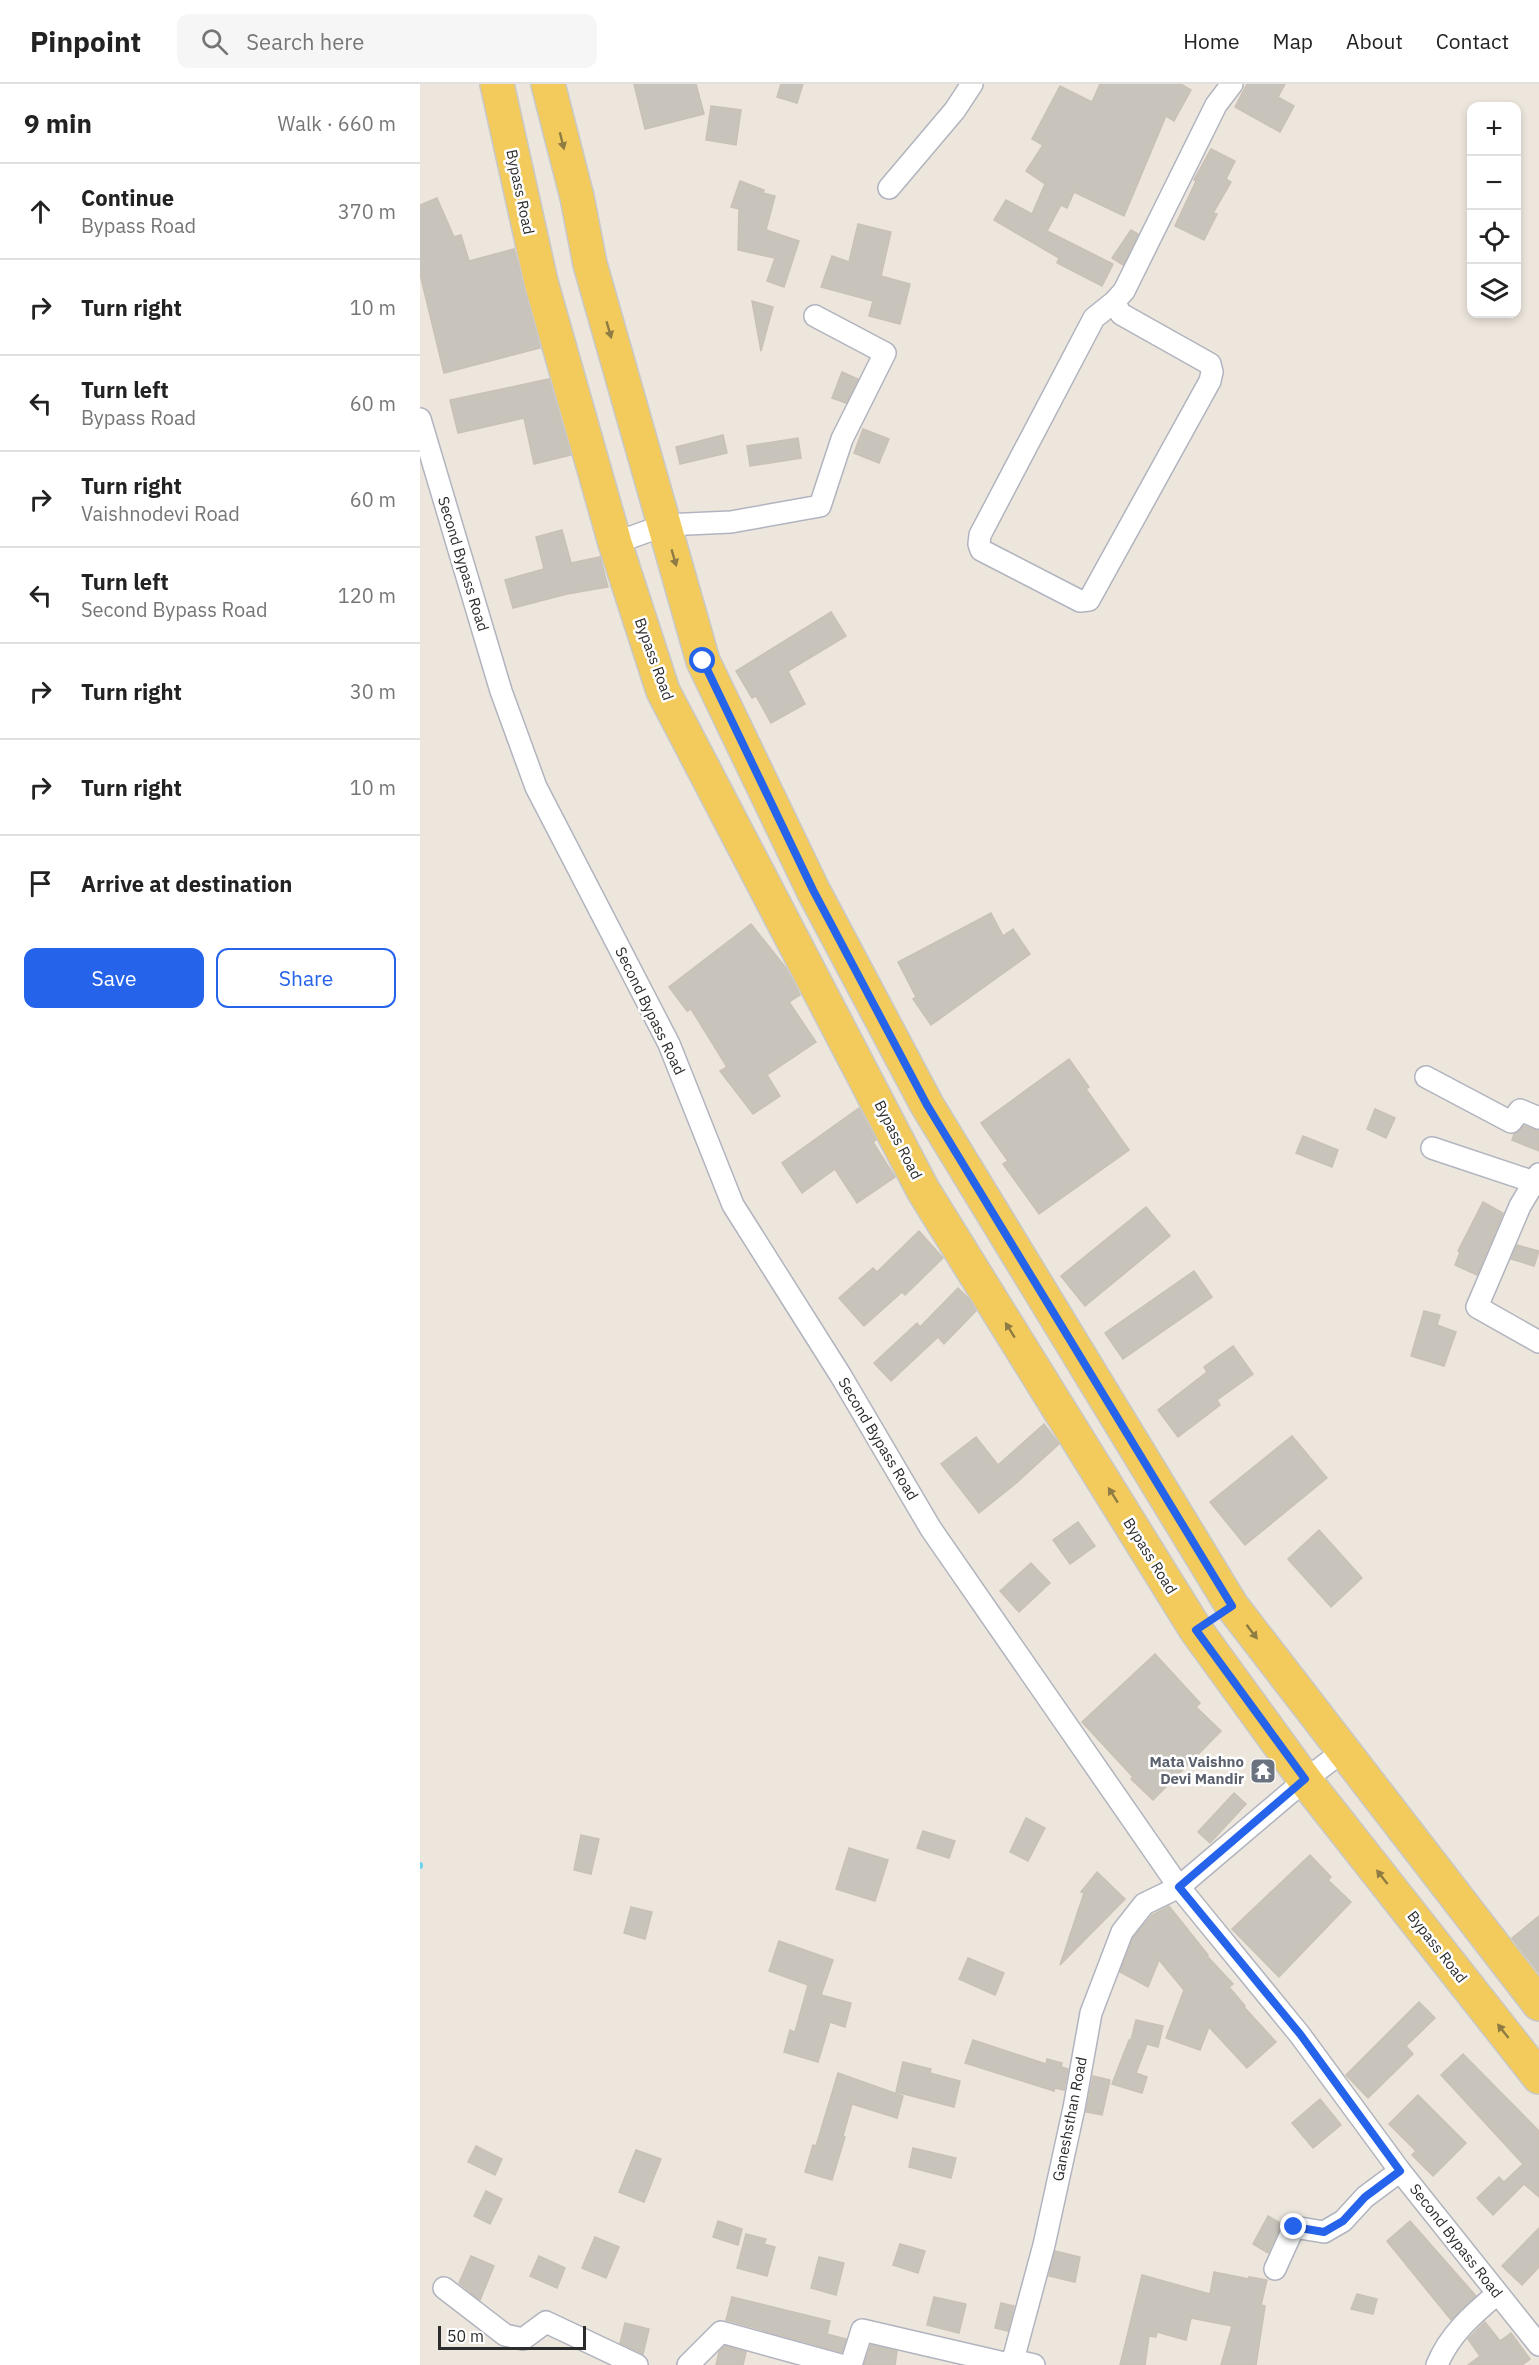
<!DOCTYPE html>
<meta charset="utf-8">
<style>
:root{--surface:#fff;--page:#f6f6f6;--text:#222;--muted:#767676;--line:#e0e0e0;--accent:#2563eb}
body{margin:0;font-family:"IBM Plex Sans",sans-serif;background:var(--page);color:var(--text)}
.controls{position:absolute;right:18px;top:18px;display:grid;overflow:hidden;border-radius:12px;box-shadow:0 3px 9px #0003}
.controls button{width:54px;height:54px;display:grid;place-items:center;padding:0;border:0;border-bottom:2px solid var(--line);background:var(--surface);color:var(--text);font:30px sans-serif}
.scale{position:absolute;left:18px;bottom:15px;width:148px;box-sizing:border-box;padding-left:6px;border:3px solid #2b2b2b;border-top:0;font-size:16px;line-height:21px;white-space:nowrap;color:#2b2b2b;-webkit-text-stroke:4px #fff;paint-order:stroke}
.stop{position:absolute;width:18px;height:18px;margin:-14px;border:4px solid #2563eb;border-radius:50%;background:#fff}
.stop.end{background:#2563eb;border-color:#fff;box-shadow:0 2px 6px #0008}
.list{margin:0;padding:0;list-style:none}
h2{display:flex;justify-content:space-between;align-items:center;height:78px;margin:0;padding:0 24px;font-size:26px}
h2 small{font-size:20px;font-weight:400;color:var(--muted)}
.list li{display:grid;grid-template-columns:39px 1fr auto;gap:18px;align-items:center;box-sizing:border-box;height:96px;padding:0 24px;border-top:2px solid var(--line)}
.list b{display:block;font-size:22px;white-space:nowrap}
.list p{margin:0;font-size:20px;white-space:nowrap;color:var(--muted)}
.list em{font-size:20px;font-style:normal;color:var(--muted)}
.actions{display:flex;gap:12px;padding:18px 24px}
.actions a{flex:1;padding:14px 0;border:2px solid var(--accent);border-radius:12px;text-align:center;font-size:21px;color:var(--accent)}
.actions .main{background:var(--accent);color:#fff}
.icon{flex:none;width:33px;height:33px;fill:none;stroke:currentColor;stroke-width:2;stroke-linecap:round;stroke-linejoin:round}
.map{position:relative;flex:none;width:1119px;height:2281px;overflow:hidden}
header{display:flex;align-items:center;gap:36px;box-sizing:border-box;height:84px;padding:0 30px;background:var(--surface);border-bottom:2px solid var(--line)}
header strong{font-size:28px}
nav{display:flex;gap:33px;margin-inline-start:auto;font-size:21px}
.search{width:420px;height:54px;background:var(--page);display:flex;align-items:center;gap:15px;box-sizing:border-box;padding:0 21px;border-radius:12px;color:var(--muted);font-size:22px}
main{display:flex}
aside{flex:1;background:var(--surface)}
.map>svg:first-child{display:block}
</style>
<header>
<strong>Pinpoint</strong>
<div class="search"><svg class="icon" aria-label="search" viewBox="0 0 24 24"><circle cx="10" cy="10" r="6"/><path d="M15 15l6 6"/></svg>Search here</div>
<nav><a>Home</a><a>Map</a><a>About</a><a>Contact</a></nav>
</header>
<main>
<aside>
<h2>9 min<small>Walk · 660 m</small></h2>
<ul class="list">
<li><svg class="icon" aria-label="ahead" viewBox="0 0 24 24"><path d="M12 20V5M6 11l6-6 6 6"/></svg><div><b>Continue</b><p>Bypass Road</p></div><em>370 m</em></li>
<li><svg class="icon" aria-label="right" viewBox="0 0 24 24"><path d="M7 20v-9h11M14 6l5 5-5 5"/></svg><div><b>Turn right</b></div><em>10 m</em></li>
<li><svg class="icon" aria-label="left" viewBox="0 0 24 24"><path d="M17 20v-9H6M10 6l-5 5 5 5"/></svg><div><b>Turn left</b><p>Bypass Road</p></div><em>60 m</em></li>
<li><svg class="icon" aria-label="right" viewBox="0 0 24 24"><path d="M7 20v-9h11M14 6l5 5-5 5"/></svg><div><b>Turn right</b><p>Vaishnodevi Road</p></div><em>60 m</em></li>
<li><svg class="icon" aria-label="left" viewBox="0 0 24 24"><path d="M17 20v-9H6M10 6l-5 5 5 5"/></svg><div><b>Turn left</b><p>Second Bypass Road</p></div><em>120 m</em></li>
<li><svg class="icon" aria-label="right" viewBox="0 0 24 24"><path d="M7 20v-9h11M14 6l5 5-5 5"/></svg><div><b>Turn right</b></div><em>30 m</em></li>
<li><svg class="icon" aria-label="right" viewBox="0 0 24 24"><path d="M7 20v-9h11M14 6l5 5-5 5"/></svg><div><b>Turn right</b></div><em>10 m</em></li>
<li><svg class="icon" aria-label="arrive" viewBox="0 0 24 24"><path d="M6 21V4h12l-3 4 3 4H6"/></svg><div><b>Arrive at destination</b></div></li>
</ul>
<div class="actions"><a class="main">Save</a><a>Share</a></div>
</aside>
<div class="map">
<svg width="1119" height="2281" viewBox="0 0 1119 2281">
<rect width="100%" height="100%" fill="#ede6dd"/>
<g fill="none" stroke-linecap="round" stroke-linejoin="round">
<path stroke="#6ed2f1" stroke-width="6" d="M0,1782V1781"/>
</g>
<g fill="#c9c4bb" stroke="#c9c1b6" stroke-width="1.5">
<path d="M214,0H276L284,30L225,45Z"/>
<path d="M361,0H383L377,19L357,13Z"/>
<path d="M680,0H761L771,6L754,37L746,32L704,132L654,108L647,124L641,121L627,147L693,180L682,202L637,179L639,174L574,136L586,116L612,130L625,100L606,87L623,61L612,55L640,2L672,18Z"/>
<path d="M827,0H865L858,13L874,22L860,48L815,23Z"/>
<path d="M291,22L321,26L316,61L286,56Z"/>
<path d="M791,65L815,77L806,95L811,98L793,129L797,130L784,156L755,142L776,97L774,96Z"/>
<path d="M320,97L344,106L343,109L355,112L346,146L379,157L364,203L347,197L355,174L318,166L319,125L311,123Z"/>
<path d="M17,114L34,153L41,151L49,177L94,165L120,264L24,289L0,190V121Z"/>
<path d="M438,140L471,148L461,192L490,200L480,240L449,232L453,217L401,203L412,172L429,178Z"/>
<path d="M711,146L718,150L703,181L692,174Z"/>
<path d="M332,217L353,223L341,267Z"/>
<path d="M422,288L438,295L426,319L412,314Z"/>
<path d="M129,295L151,371L114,380L104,334L38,349L30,316Z"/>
<path d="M443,345L469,355L459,379L434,369Z"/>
<path d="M303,351L307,369L260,380L256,363Z"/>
<path d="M378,354L381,374L330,382L327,362Z"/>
<path d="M142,446L151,479L180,473L188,503L147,510L93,524L85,496L124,485L116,453Z"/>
<path d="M411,528L426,552L368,587L385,620L351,639L336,612L332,614L316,587Z"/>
<path d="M571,829L583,852L593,845L610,870L511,941L493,915L496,913L478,878Z"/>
<path d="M331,840L366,884L380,911L369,918L396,958L347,991L360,1012L333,1030L300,987L307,983L271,925L267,927L249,903Z"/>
<path d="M649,975L669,1003L666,1005L709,1066L619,1130L583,1080L588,1077L561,1039Z"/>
<path d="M439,1024L456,1056L453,1058L475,1093L437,1119L415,1085L382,1109L362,1079Z"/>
<path d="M955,1025L975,1034L966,1054L947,1045Z"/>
<path d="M1104,1042L1119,1047V1067L1092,1056L1094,1050Z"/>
<path d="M883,1052L918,1066L912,1083L876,1069Z"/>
<path d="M1063,1118L1083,1129L1057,1191L1035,1181L1040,1168L1038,1167Z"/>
<path d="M726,1123L750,1152L665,1222L641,1192Z"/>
<path d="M499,1147L523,1174L485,1211L482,1208L444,1242L419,1214L453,1184L457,1188Z"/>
<path d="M1097,1161L1119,1167L1114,1182L1091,1175Z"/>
<path d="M774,1187L792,1213L703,1275L685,1249Z"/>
<path d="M538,1204L549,1215L556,1227L524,1260L518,1253L471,1297L454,1279L497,1239L500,1243Z"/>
<path d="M1004,1227L1020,1231L1017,1241L1036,1248L1024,1282L991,1272Z"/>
<path d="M813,1262L833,1290L797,1316L800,1321L758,1353L738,1326L787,1288L784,1283Z"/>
<path d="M624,1340L639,1360L594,1401L559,1429L521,1380L556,1353L578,1381Z"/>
<path d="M872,1352L907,1394L825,1461L790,1418Z"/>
<path d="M658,1438L675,1462L650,1480L633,1456Z"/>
<path d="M899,1446L942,1494L911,1523L868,1475Z"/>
<path d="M611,1479L630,1499L599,1528L580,1507Z"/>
<path d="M735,1570L780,1619L776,1623L801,1647L733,1716L711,1695L713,1693L662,1638Z"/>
<path d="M814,1709L826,1720L790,1759L778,1748Z"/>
<path d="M606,1734L625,1744L608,1777L590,1768Z"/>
<path d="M503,1747L535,1757L529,1774L497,1764Z"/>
<path d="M161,1751L179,1755L171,1790L154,1786Z"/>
<path d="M429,1764L468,1776L455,1817L416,1805Z"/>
<path d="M890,1771L911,1793L908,1796L931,1818L859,1893L812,1845Z"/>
<path d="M677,1788L705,1815L640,1881L664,1809L661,1808Z"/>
<path d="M749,1822L788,1871L787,1872L813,1900L809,1903L825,1922L824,1923L856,1958L827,1984L789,1943L780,1966L746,1954L764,1906L739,1876L728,1903L700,1888L713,1854L732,1831Z"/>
<path d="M211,1823L232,1828L225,1855L204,1849Z"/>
<path d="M1119,1832V1889L1092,1854Z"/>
<path d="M359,1857L413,1876L401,1911L431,1919L425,1943L410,1938L398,1978L364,1968L370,1946L375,1948L388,1901L349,1887Z"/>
<path d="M548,1874L584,1889L575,1911L539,1895Z"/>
<path d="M999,1918L1015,1934L986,1962L993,1970L948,2014L926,1991Z"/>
<path d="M716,1936L743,1942L738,1963L727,1960L716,1989L727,1993L722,2009L692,2000L709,1956H711Z"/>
<path d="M553,1956L626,1980L627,1975L642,1979L641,1983L648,1985L644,2006L635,2004L634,2007L545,1979Z"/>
<path d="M1043,1970L1119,2047V2113L1104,2100L1073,2131L1057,2114L1079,2093L1084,2098L1103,2080L1021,1991Z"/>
<path d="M483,1978L511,1985L510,1989L540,1997L534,2023L476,2008Z"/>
<path d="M418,1989L483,2012L477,2034L432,2020L423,2052L425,2053L412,2096L385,2088L393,2061L396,2062Z"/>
<path d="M673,1992L690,1996L682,2031L666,2028Z"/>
<path d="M998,2011L1046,2059L1013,2092L992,2071L996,2067L969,2040Z"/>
<path d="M900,2015L921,2041L893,2064L872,2039Z"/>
<path d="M56,2062L82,2075L75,2091L48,2078Z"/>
<path d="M493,2064L536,2074L531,2094L489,2083Z"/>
<path d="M216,2066L241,2075L224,2118L199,2108Z"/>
<path d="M66,2107L82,2115L70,2140L54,2132Z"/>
<path d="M848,2132L862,2140L848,2169L833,2160Z"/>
<path d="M298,2137L322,2145L318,2161L293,2153Z"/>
<path d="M990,2137L1056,2212L1031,2236L967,2157Z"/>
<path d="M1119,2144V2183L1102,2201L1082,2182Z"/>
<path d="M326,2150L346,2155L344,2160L355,2163L347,2192L317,2184Z"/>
<path d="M175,2153L199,2163L186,2194L162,2184Z"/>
<path d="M480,2160L505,2167L498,2189L473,2181Z"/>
<path d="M635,2167L660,2173L655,2198L629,2192Z"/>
<path d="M51,2172L74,2182L60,2216L39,2199Z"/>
<path d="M119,2172L145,2184L137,2204L110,2192Z"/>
<path d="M399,2173L424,2179L416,2211L391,2204Z"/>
<path d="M794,2188L829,2195V2193L847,2196L841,2221L845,2222L836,2281H801L812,2242L771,2234L766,2256L737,2248L736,2253L729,2252L725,2281H700L722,2191L790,2210Z"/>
<path d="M937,2210L957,2215L953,2230L931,2225Z"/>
<path d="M312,2213L410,2237L407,2250L426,2255L422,2268L306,2236Z"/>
<path d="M514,2213L546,2220L539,2249L507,2241Z"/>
<path d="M581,2219L594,2222L588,2247L575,2244Z"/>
<path d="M1065,2238L1080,2257L1091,2249L1110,2275L1102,2281H1048L1060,2272L1048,2255Z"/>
<path d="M205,2239L229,2245L223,2270L200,2259Z"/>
<path d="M451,2261L477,2267L475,2281H444Z"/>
<path d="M305,2262L326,2268L323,2281H296L299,2268Z"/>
</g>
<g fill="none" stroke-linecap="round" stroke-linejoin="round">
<g stroke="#b1b4bf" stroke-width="24">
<g id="street">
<path d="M469,104L535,26L552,0"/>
<path d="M694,218L674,234L560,451L559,460L561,466L660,517L669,516L790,297L792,288L790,280L701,230L694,218L704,207L796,21L812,0"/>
<path d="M0,335L81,607L116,703L249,960L313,1121L421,1292L511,1445L759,1803L880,1951L980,2087L1119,2261"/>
<path d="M195,459L245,441L311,438L400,422L422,355L465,269L395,232"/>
<path d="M1006,993L1091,1038L1100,1026L1119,1034"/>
<path d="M1012,1064L1114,1098"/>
<path d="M1119,1090L1100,1122L1057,1223L1119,1258"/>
<path d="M855,2185L874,2143L904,2148L923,2137L945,2113L980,2087"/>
<path d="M24,2204L85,2251L103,2255L126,2238L217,2281"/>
<path d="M268,2281L301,2248L421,2281"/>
<path d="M431,2281L442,2246L584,2279L593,2276"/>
<path d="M614,2281L593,2276L624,2161L654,2024L671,1929L702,1848L724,1820L759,1803L885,1696L923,1667"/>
<path d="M1017,2281C1029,2251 1053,2230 1077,2210"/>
</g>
</g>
<g stroke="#c8c8c8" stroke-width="36">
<g id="primary">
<path d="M77,0L121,198L195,459L243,607L503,1106L776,1546L885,1696L1119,1993"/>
<path d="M128,0L157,113L170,180L283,577L393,806L507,1021L812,1522L1119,1920"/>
</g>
</g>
<use href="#street" stroke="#fff" stroke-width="21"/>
<use href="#primary" stroke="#f3cb5c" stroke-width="33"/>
</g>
<defs><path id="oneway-solid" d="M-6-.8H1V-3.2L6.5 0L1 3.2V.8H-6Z" transform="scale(1.5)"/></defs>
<g fill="#8f7b44">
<use href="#oneway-solid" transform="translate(142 57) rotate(76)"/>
<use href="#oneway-solid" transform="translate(189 246) rotate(74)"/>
<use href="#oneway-solid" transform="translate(254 474) rotate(74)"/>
<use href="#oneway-solid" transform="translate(590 1246) rotate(-122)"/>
<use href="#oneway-solid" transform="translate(693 1411) rotate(-122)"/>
<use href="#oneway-solid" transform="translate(832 1548) rotate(53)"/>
<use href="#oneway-solid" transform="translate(962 1793) rotate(-128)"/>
<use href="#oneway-solid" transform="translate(1083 1947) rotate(-128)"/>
</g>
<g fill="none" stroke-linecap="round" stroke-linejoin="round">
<path stroke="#2563eb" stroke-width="8" d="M283,577L393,806L507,1021L812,1522L776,1546L885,1695L759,1803L880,1950L980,2087L945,2113L923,2137L904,2148L874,2143"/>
</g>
<defs>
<g id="temple-square" transform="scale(1.35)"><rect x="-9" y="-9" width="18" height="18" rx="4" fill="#6b7280" stroke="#fff"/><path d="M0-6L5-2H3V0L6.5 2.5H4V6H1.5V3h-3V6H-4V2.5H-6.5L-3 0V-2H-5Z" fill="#fff"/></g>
</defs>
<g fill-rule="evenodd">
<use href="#temple-square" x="843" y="1687"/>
</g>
<g text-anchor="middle" stroke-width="5" stroke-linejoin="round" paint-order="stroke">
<g font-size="15" fill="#2b2b2b" stroke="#fff">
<text transform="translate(100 108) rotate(78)" y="5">Bypass Road</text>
<text transform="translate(43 480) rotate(73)" y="5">Second Bypass Road</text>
<text transform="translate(234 575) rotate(70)" y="5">Bypass Road</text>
<text transform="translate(230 927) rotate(64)" y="5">Second Bypass Road</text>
<text transform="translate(478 1056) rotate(63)" y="5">Bypass Road</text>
<text transform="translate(458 1355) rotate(59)" y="5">Second Bypass Road</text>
<text transform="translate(730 1472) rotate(58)" y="5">Bypass Road</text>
<text transform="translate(1017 1863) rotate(52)" y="5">Bypass Road</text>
<text transform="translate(650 2035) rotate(-79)" y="5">Ganeshsthan Road</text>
<text transform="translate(1036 2157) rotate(52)" y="5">Second Bypass Road</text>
</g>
<g font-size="15" font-weight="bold" fill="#5b616d" stroke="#fff" text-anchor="end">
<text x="824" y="1683">Mata Vaishno<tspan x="824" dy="17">Devi Mandir</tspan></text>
</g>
</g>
</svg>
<div class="controls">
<button>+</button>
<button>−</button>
<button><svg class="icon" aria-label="locate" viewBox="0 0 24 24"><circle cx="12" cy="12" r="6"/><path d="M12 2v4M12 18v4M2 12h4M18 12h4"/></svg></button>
<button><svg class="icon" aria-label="layers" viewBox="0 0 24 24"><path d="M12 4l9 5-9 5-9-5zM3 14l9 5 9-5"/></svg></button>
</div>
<div class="scale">50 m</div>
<div class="stop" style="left:283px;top:577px"></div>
<div class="stop end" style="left:874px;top:2143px"></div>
</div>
</main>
